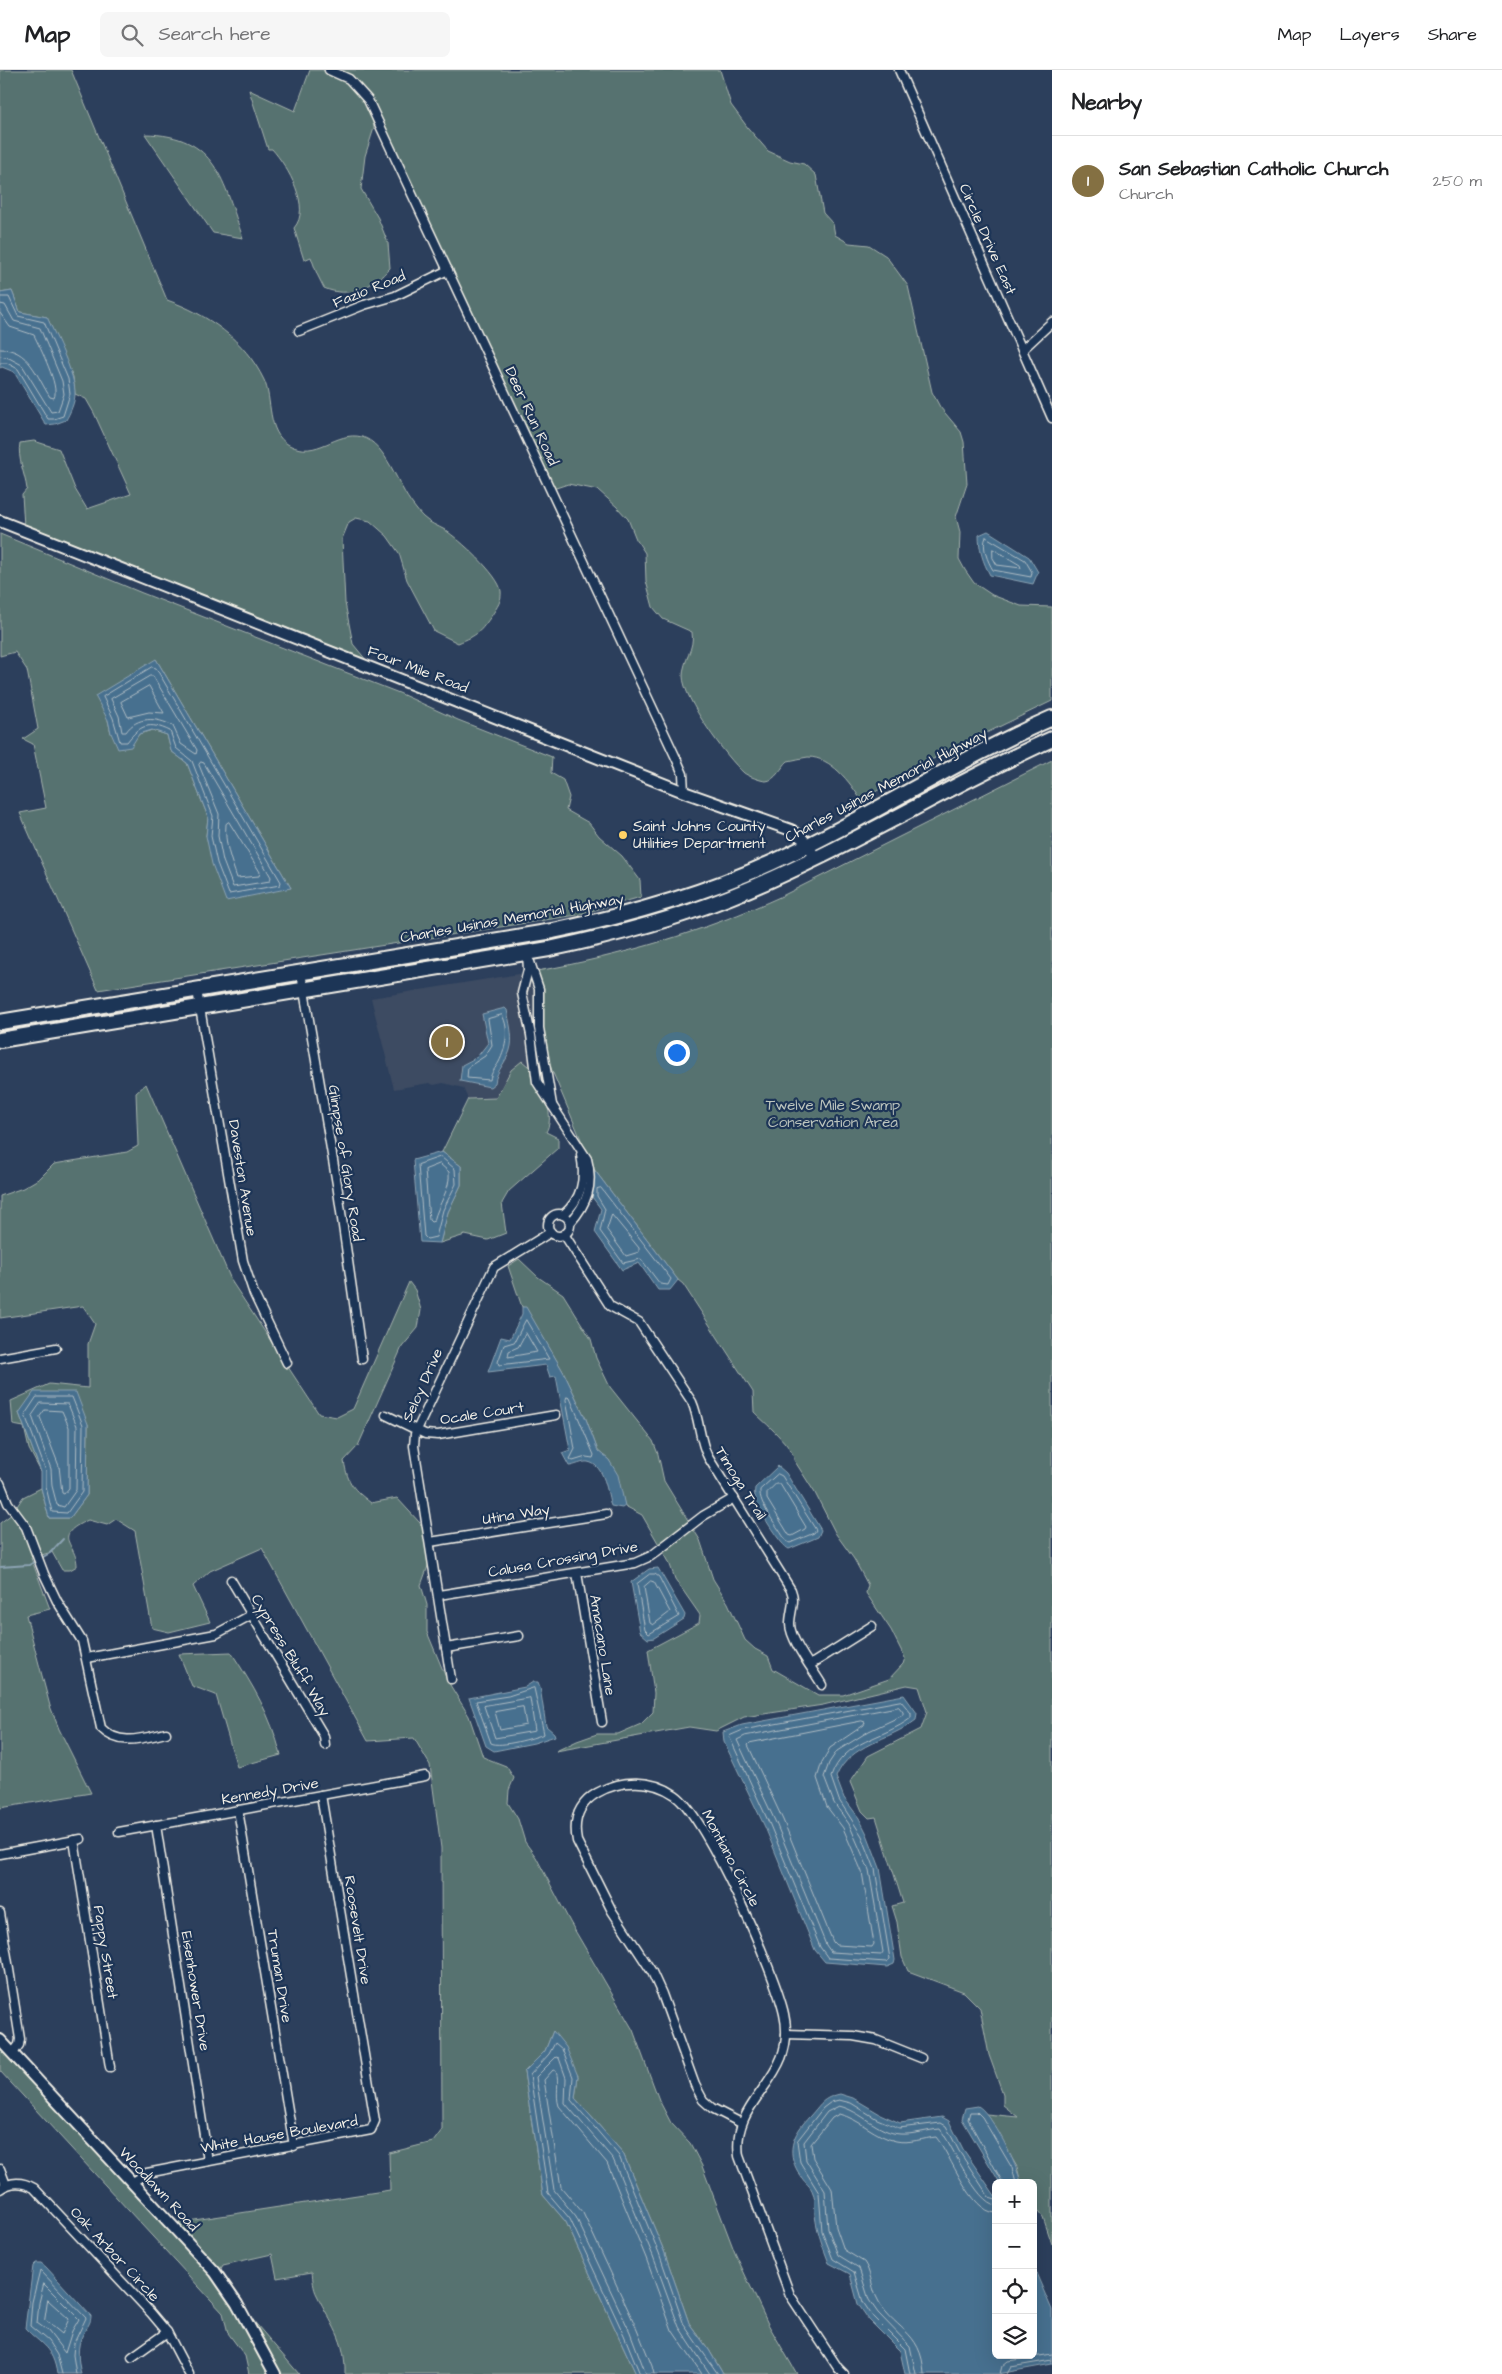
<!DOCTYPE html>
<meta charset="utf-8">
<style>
:root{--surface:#fff;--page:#f6f6f6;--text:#202124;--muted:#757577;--line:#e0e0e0;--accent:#847042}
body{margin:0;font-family:"Architects Daughter",sans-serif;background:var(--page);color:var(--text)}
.controls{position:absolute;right:15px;bottom:15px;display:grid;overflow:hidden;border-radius:8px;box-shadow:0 5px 20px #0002}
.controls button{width:45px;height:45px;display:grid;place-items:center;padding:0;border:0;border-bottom:1px solid var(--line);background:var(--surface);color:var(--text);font:25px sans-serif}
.you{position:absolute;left:676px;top:982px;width:18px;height:18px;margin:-12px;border:4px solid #fff;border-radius:50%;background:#1a73e8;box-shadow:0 0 0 8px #1a73e833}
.badge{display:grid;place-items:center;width:32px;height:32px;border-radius:50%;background:var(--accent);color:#fff;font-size:16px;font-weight:700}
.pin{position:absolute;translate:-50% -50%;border:2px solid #fff;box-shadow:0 1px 5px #0006}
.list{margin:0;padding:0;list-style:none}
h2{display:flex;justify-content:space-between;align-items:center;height:65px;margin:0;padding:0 20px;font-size:21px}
h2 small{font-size:16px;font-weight:400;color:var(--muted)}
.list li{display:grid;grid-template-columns:32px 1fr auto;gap:15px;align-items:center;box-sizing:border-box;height:90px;padding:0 20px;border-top:1px solid var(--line)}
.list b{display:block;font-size:19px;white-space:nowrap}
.list p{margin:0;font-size:16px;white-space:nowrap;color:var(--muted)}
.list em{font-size:16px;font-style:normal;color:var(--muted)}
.icon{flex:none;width:28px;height:28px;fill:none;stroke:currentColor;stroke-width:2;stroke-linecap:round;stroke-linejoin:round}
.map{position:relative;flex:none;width:1052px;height:2304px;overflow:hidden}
header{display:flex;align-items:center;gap:30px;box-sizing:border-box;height:70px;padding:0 25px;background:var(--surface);border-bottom:1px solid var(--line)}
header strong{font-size:24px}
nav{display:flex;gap:28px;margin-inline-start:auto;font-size:18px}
.search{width:350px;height:45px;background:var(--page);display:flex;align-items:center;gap:12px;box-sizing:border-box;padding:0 18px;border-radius:8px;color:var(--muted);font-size:19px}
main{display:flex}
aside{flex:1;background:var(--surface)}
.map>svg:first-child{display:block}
</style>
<header>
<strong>Map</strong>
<div class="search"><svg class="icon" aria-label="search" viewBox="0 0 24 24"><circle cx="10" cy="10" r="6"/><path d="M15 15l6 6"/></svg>Search here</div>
<nav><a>Map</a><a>Layers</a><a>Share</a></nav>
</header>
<main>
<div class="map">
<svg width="1052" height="2304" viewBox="0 0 1052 2304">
<rect width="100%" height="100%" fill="#2c3f5c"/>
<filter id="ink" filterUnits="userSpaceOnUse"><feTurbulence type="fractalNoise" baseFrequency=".02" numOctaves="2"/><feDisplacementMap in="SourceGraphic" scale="10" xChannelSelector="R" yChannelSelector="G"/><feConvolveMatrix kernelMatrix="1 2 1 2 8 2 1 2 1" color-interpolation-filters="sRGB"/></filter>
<g filter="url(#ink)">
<path fill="#3d4b62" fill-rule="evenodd" d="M537,901L543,932V958L548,991L535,1002L511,1000L496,1028L468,1029L463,1018L443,1013L434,1015L429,1013L394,1019L371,928ZM507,940L511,967L500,1001L496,1006V1011L490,1017L463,1012L460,1006L468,991L482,982L488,973L482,944Z"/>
<g fill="#56726f" stroke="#a5b2ac" fill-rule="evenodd">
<path d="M0,0H71L167,230C207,244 245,270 264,310C273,329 266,362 289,375C317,390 336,360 362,367C386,373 398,417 413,435C416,439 419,443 423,447C429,453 438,456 445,460C459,469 499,505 501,521C502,531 497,537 492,545C480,562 478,565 458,573L434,561L407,510L399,483L387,466L370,451L356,448L349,452L342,469L345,533L353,574L367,591L24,456L22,425L27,419C25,404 17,388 20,373L34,371L59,379L75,419L87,439L131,424L94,343L86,329L75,324L73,307L47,247L20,242L12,221L0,223Z"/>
<path d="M310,0H720L731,35L748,58L768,81L790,91L804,94L816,105L823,143L833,154L835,165L849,173L869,175L886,186L908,216L932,322L940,337L961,362L964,372L967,414L956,447L960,462L959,489L965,500L974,513L992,525L1021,536L1052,537V631L931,690L861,730C850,712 831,687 808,687C801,688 794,690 788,691C782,696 775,711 766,711C761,711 748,706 744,703C727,688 683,629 683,606C683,590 695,579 692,562L663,549L653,537L646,511L645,483L636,469L628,449L617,437L598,420L568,414L550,420L372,29L364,28L371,44L374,58L365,86L361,119L378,148L388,173L390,198C373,217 349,229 324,218L317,204L311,187L304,190L294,158C312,138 288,97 272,79H268L249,20L295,41Z"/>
<path d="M145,64C217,65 223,111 243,168L213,163Z"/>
<path d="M0,464L142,523L399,623L458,650L552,687L551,703L563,710L569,727L566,740L589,753L599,766L622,786L640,810L641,827L577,845L98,920L20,743L46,738L33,674L23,669L38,659L27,600L15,582L0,586ZM156,589L291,818L206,766L208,747L187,693L171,681L167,665L152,660L139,664L130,677L111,663L108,650Z"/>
<path d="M1052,690V2174L1043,2147L1033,2134V2113H1021L1017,2097L986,2044L1018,2047L1003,2035V2024L989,1985L980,1938L964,1922L908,1901L902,1887L897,1852L892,1836L903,1833L876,1747L869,1748L862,1741L850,1712L868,1686L921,1659L927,1642L919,1617L907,1615L823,1635L744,1647L716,1661L689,1657L556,1681L577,1671L597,1664H618L641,1654L653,1642L654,1623L648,1580L699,1553L700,1545L675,1509L669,1492L642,1445L625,1436L609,1390L598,1381L586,1349L564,1303L526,1238L522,1237L508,1196L519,1189L538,1207L563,1224L591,1269L596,1288L610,1317L653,1371L658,1384L664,1411L700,1470L713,1509L728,1533L745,1570L755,1579L768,1586L773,1599L818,1625H843L889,1609L903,1594L905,1588L891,1560L866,1523L868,1515L854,1489L836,1464L815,1423L794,1390C795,1378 763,1351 754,1342L753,1322L683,1214L678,1210L593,1098L548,991L543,958V932L537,901C621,886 703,862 782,826Z"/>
<path d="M522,991L535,1002L536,1018C547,1029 554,1048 546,1062L558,1068V1078L509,1121L502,1133L506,1163L488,1170L465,1165L440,1173L448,1142L461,1115V1096L442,1082L468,1029L496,1028L511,1000Z"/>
<path d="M146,1014L232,1212L319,1344L337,1347L353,1339L409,1212L415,1220L421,1240L418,1258L402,1277L358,1376L344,1391C348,1414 353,1419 371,1433L397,1428L420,1453L428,1470L431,1488L421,1515L427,1535V1562L447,1610L469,1646L483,1687L506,1696L514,1708L509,1720L508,1733L518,1749L525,1772L536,1787L570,1852L633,1960L659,2030L671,2053L690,2073L702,2096L735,2183L768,2254L797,2304H723L709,2280L689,2253L664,2181L623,2083L575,2028L578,2006L553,1961L545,1981L524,2002L543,2125L566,2152L636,2304H345C346,2270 331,2254 317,2225C313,2218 313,2209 312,2202L277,2208L272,2184L223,2195L219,2202L175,2153L390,2120L389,2083L433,2072L442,2060L441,1778L430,1695L414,1668L368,1671L262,1478L210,1501L193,1516L210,1552L169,1562L152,1558L135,1461L116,1449L107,1455L88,1450C50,1467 77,1473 77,1496L70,1500H62L52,1482L31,1488L50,1539L26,1545L50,1636L59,1659L91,1723L0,1738V1453L12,1444L23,1427L41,1418L49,1448H70L87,1425L88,1354L19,1343L41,1402L29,1379L24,1357L13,1355L11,1331L49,1314L88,1318V1274L95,1254L83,1236L0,1248V1126L23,1118L40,1108L54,1094L127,1082L138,1076L136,1023Z"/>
<path d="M231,1582C254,1617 270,1644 281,1685L237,1697L216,1625L192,1616L179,1584Z"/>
<path d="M0,1975L192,2181L224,2220L272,2304H249L245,2286L228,2263L223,2243L0,2001Z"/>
<path d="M245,2241L299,2304H279Z"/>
</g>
<g fill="#476f8f" stroke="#8ca3b3">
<path d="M12,221L20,242L47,247C55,265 76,305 75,324C75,332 70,343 66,350L55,354L46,355L14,302L2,297L0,298V223Z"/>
<path d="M988,461L1029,487L1038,502L1033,514L990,505C983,492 979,480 979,465Z"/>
<path d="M156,589L291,818L226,831L212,794L206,766L208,747L187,693L171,681L167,665L152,660L139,664L131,677L118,679L111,663L108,650L95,626Z"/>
<path d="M505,938L507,940C509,951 513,965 511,976C509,990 496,1000 495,1013L490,1017L460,1011L462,995L477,987L488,973L482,944Z"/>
<path d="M442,1082L461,1096V1115L448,1142L440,1173L420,1172L413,1090Z"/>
<path d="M593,1098L678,1210L670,1220H658L639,1193L622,1200L595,1162L601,1139L592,1127Z"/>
<path d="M522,1237H526L564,1303L586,1349L598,1381L609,1390L618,1405L625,1436L622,1438L611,1436C607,1423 605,1395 588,1392C583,1391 574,1396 569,1396L562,1383L570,1380L556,1306L550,1307L546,1295L488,1302L501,1267L510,1269L522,1244Z"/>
<path d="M34,1322H76L88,1354L87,1425L70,1448H49L41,1418V1402L19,1343Z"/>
<path d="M778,1396L786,1403L821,1460L818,1467L789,1479C781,1476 761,1443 757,1434C755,1429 754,1423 755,1418Z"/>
<path d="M658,1498L685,1545L684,1549L654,1568L648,1569L640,1562L631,1512L649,1499Z"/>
<path d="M533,1612H538L540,1617L546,1656L554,1663L555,1666L534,1673L494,1681L486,1676L469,1628L525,1617Z"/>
<path d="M904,1625L917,1643L916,1650C889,1671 850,1673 836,1707L844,1728L859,1748L867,1764L880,1798L895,1890L894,1894L887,1897L825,1892L815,1880L765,1757L724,1672L723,1662L742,1655Z"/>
<path d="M553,1961L566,1977L578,2006L575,2028L623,2083L664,2181L689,2253L709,2280L723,2304H636L566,2152L543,2125L524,2002L545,1981Z"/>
<path d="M840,2024L853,2028L880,2044L900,2053L942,2047L949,2051L963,2079L996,2127V2285H1033V2196L1052,2240V2294L998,2304H905L900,2281L869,2250L858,2234L850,2204L829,2193C823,2177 817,2162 815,2145C814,2138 816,2129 813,2123C811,2116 805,2113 802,2108C784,2083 792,2065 810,2046C821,2034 822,2028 840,2024Z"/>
<path d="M978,2036C993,2045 1017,2095 1021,2113H1000L962,2049L965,2038Z"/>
<path d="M36,2193H41L46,2197L91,2246C91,2253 87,2257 83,2264C76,2277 78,2291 81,2304H57C53,2277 41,2275 25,2258L33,2196Z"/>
</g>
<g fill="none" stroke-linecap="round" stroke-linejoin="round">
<g stroke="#afbdc4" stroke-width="1">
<path d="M0,227H9L18,246L44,252L68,309L70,324L63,346L54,349H48L18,299L7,293H0"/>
<path d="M0,234L5,235L14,251L40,258L62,311L64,324L58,341L51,342L22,295L9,288L0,286"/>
<path d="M0,243L10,257L34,265C40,278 60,316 54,328L50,327C37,307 29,278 0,279"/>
<path d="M986,467L1025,490L1032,502L1031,507L993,500C988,492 981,476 986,467Z"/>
<path d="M993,479L1020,495L1021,498L997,495L993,488Z"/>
<path d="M152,597L156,598L281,812L280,815L229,824L217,793L211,766L213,746L192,691L176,678L170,661C149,651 140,655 127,672H120L113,648L103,627Z"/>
<path d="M150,606H153L197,680L196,684L181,674L173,656C157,647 137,646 126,662H122L119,646L111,629Z"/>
<path d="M149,616L164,643L149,642L128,647L121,632Z"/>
<path d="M201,692L204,693L271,807L270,811L233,817L223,791L218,766L219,744L199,695Z"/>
<path d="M229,752L260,802L259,806L237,808C231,790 224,773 226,754Z"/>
<path d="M502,945C510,959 506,978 499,992C495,999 491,1002 490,1010L467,1008L468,997L485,986L492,975L488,949Z"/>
<path d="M441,1087L455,1099L456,1114L443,1140L436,1167L427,1169L424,1166L418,1095Z"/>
<path d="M440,1094L449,1102C451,1119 438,1134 434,1151L431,1152L429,1150L425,1100Z"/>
<path d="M601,1118L671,1209L668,1215L660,1214L641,1189L623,1193L600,1161L605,1139L597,1126V1119Z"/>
<path d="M612,1145L639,1178V1182L626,1186L607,1160Z"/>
<path d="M526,1250L549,1289L499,1295L498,1292L504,1275L514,1272Z"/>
<path d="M526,1263L537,1282L508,1287L509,1281L518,1277Z"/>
<path d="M37,1327H72L83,1355L82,1422L67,1443L52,1442L46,1417V1401L25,1345Z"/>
<path d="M567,1327L570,1328L594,1385L593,1388L586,1387L573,1391L570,1389L575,1379L566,1330Z"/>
<path d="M41,1333L68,1334L77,1356L76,1420L64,1437L57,1435L52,1416L51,1399L32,1346Z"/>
<path d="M45,1340L62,1341L69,1357V1418L64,1424L62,1423L59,1396L40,1347Z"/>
<path d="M778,1404L782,1406L816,1460L814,1463L790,1473L786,1471C779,1458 758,1434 760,1420Z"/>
<path d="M776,1414H780L806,1457L805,1459L792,1466L789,1465L767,1429V1423Z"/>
<path d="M650,1504H655L659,1507L679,1546L649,1564L645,1560L637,1514Z"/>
<path d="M651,1511L654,1512L670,1542L653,1555L650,1553L644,1517Z"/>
<path d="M534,1618L544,1664C534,1668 500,1678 491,1673L476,1631L508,1626Z"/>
<path d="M530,1628L535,1661L495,1668L484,1636Z"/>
<path d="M901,1631L911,1643V1648C884,1669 843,1670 831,1707L839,1730L862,1766L875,1799L890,1889L886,1892L828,1888L820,1877L770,1755L729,1666L743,1660Z"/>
<path d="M523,1637L526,1655L500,1660L495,1642Z"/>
<path d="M899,1637L903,1642V1645L869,1661L837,1681L829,1693L824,1707L834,1733L849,1754L869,1800L883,1882L881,1885L831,1882L826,1875L776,1753L737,1670L745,1666Z"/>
<path d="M862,1651L865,1652L864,1655L830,1678L822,1692L817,1708L827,1737L843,1758L862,1802L874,1874L872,1877L836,1875L833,1872L783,1750L748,1675L750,1673Z"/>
<path d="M1003,2113L968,2049L970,2042H977L982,2047L1012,2098L1016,2113"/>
<path d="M44,2214L79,2249L72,2261L65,2283L48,2261L37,2253L39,2233Z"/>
<path d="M48,2230L69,2249L62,2264L45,2250Z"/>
<path d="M62,2304L57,2285L48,2271L30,2256L32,2232L40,2200L86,2248L74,2273L73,2285L76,2304"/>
<path d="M640,2304L624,2265L570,2149L548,2123L530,2005L549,1984L555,1973L562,1979L573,2007L571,2030L619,2086L659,2183L684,2255L718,2304"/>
<path d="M646,2304L630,2262L576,2147L554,2120L536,2007L556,1987L559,1988L566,2008L565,2033L613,2089L653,2186L679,2257L710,2304"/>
<path d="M654,2304L652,2296L637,2259L583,2143L561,2117L544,2010L553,2000L556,2001C560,2013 555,2024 559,2036L607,2093L646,2188L672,2260L702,2304"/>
<path d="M910,2304L905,2279L873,2247L863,2232L854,2202L833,2189L822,2161L819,2123L800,2092L797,2071L823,2038L831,2032L839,2030L851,2033L877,2049L899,2058L941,2053L946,2056L959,2081L989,2127L996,2129"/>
<path d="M916,2304L910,2276L878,2243L869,2230L859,2198L838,2185L828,2159L825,2121L806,2090L804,2072L827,2042L839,2036C861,2041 878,2063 900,2064C913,2065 927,2060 940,2059C952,2074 976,2134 996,2135"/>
<path d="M924,2304C922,2258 891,2260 876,2226C871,2215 871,2202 864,2192L844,2180L836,2157L832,2119L813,2088L811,2074L832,2048L839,2044C860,2049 875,2067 896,2071C909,2074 924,2068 936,2067C951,2085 970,2142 996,2143"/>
<path d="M1000,2304L1002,2296L1008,2291L1052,2284"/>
<path d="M1007,2304L1011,2297L1052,2290"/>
</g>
<g stroke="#8ca3b3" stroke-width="2">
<path d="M43,1487L50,1483L63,1469"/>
<path d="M0,1497L29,1495L34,1492"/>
</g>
<g stroke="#f4f1e8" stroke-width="11">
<g id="street">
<path d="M329,0L349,9L368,30L676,688L683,704L684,722"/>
<path d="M899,0L1052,348"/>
<path d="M299,261L364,235L395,226L448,200"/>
<path d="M1022,280L1052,252"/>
<path d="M527,883L528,900L522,923L531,965L537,1012L587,1089C594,1115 587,1134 570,1153"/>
<path d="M530,892L539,919V958L552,1035"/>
<path d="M301,903L337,1114L362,1289"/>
<path d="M197,920L243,1191L254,1224L287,1293"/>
<circle cx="559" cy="1155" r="11"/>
<path d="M563,1145C582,1129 586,1109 581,1085"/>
<path d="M564,1164L610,1236L639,1252L692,1332C700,1350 699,1370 708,1387L791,1520C796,1532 790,1541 790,1554C790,1570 814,1601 822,1615"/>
<path d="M0,1288L56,1278"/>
<path d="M386,1345L425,1364L438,1365L556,1345"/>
<path d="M0,1413L8,1433L26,1457L44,1504L57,1531L82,1571L101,1658C119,1677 143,1668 166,1663"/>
<path d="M430,1472L606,1444"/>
<path d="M577,1503L602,1652"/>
<path d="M231,1510L324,1666L325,1675"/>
<path d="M439,1525L635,1493L651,1486L703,1446L734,1428"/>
<path d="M446,1578L519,1566"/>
<path d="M87,1588L216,1564L251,1545"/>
<path d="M810,1595L872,1556"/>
<path d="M451,1609L414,1376L415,1364L494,1197L551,1162"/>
<path d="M238,1740L294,2076"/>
<path d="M156,1755L208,2091"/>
<path d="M119,1762L425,1706"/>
<path d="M74,1770L110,1997"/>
<path d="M0,1784L81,1769"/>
<path d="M0,1843L20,1969L19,1975L13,1983"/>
<path d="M786,1964L853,1966L876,1970L921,1988"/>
<path d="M741,2053L712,2038L703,2030L695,2015L662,1924L652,1902L612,1841L577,1771C573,1751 578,1734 597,1723C621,1709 652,1709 675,1725C707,1747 775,1903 784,1944C799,2010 730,2027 739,2086L790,2225L838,2298L844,2304"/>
<path d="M0,2099L6,2115"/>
<path d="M133,2112L147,2103L371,2060L375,2051L321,1725"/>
<path d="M0,2119C11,2111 23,2112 34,2118L151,2243L167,2262L189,2304"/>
<path d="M132,2287L167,2262"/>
</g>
</g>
<g stroke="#f4f1e8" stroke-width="14">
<g id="secondary">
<path d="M0,451L684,722L791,760L802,768L816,788"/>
<path d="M0,1970L215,2202L237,2234L275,2304"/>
</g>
</g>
<g stroke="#f4f1e8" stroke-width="18">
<g id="highway">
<path d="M0,952L553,861C635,844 715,821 790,784C879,742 962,687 1052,648"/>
<path d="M0,970L549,879C611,866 671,851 730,827C841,783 943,718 1052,669"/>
</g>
</g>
<use href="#street" stroke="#1d3557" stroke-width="8"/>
<use href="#secondary" stroke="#1d3557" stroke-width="10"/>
<use href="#highway" stroke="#1d3557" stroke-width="14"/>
</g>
</g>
<circle fill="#ffd166" stroke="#1d3557" stroke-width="2" cx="623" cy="765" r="5"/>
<g text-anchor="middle" stroke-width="4.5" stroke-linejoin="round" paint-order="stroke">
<g font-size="15" fill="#f4f1e8" stroke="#1d3557">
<text transform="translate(988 169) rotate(66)" y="5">Circle Drive East</text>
<text transform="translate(369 219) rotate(-22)" y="5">Fazio Road</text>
<text transform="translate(532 346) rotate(65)" y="5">Deer Run Road</text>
<text transform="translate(418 599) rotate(21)" y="5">Four Mile Road</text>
<text transform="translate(886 715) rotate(-28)" y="5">Charles Usinas Memorial Highway</text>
<text transform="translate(512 848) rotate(-10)" y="5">Charles Usinas Memorial Highway</text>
<text transform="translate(346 1093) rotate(81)" y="5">Glimpse of Glory Road</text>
<text transform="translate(243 1108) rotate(81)" y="5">Daveston Avenue</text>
<text transform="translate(422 1315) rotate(-66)" y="5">Seloy Drive</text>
<text transform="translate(482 1343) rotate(-9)" y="5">Ocale Court</text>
<text transform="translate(741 1413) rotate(58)" y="5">Timoga Trail</text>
<text transform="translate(516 1444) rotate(-9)" y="5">Utina Way</text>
<text transform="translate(563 1489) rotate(-10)" y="5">Calusa Crossing Drive</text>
<text transform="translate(603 1575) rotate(81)" y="5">Amacano Lane</text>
<text transform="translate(291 1585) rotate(59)" y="5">Cypress Bluff Way</text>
<text transform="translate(270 1721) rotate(-10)" y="5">Kennedy Drive</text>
<text transform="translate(731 1788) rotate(62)" y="5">Montiano Circle</text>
<text transform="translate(358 1860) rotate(81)" y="5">Roosevelt Drive</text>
<text transform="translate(106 1882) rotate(81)" y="5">Pappy Street</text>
<text transform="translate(280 1906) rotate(81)" y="5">Truman Drive</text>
<text transform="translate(196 1921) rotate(81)" y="5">Eisenhower Drive</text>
<text transform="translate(279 2064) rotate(-10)" y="5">White House Boulevard</text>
<text transform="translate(159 2119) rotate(47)" y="5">Woodlawn Road</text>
<text transform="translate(115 2184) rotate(47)" y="5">Oak Arbor Circle</text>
</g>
<g font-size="15" fill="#f4f1e8" stroke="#1d3557" text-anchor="start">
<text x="633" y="761">Saint Johns County<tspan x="633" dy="17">Utilities Department</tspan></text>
</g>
<g font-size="15" fill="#bdc5be" stroke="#1d3557">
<text x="833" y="1040">Twelve Mile Swamp<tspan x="833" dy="17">Conservation Area</tspan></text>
</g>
</g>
</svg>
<div class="controls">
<button>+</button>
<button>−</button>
<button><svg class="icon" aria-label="locate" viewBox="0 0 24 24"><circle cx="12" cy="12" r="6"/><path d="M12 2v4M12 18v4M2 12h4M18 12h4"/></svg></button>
<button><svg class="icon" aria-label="layers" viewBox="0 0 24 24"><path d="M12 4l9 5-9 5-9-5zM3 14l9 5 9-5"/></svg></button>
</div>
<div class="you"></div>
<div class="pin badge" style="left:447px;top:972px">1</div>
</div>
<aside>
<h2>Nearby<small></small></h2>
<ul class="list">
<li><span class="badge">1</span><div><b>San Sebastian Catholic Church</b><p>Church</p></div><em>250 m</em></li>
</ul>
</aside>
</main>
